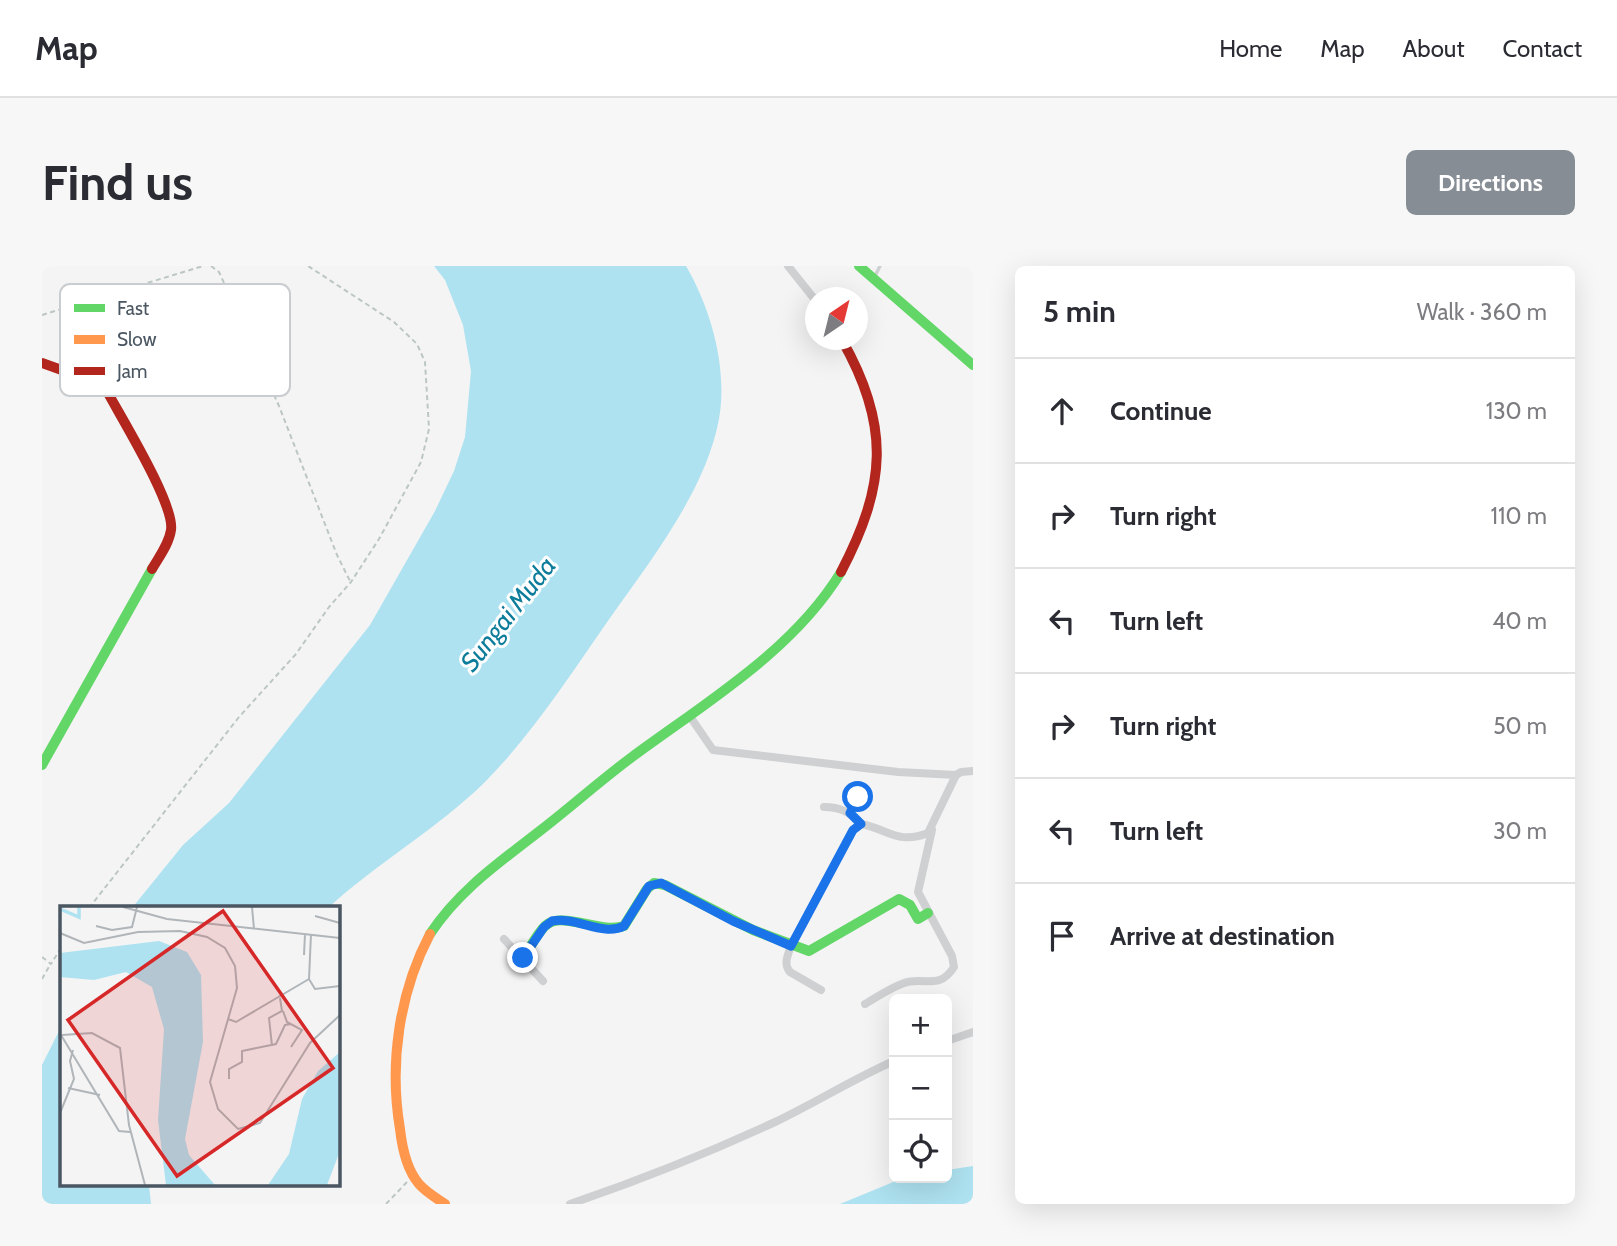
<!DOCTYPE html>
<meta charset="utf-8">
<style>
:root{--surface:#fff;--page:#f7f7f7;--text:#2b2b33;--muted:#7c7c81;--line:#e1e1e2;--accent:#868d94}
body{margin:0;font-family:Cabin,sans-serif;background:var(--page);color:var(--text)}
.controls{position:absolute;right:21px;bottom:21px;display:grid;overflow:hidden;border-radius:10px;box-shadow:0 7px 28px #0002}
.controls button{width:63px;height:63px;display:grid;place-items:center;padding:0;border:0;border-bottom:2px solid var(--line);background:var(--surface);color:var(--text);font:35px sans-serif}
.compass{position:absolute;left:763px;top:21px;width:63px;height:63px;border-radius:50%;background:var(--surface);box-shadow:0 7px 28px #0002;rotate:35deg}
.stop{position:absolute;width:21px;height:21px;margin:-16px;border:5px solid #1a73e8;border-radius:50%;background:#fff}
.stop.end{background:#1a73e8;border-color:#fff;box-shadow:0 2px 7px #0008}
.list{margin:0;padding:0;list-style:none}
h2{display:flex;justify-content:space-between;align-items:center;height:91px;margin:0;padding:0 28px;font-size:30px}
h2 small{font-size:23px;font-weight:400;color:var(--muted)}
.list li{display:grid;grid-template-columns:46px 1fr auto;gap:21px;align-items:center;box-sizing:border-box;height:105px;padding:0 28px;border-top:2px solid var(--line)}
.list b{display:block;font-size:26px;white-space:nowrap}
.list em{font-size:23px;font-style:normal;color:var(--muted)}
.icon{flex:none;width:38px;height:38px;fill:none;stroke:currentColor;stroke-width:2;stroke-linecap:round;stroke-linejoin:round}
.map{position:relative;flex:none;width:931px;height:938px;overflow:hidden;border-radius:10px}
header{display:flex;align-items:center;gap:42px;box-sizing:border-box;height:98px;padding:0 35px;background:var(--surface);border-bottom:2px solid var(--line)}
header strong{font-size:33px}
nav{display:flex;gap:38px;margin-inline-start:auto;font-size:24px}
.intro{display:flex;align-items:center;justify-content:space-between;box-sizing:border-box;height:168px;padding:0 42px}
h1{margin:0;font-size:49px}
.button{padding:18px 32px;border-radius:10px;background:var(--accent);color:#fff;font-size:24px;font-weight:700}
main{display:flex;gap:42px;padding:0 42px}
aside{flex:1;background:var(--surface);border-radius:10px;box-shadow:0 7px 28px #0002}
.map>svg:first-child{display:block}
</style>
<header>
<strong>Map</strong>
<nav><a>Home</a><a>Map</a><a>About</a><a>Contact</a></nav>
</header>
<div class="intro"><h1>Find us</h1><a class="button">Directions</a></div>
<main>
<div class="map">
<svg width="931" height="938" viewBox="0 0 931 938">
<rect width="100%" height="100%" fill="#f4f4f4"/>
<g fill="#aee2f0">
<path d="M392,0H644C669,43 686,102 677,153C664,224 609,294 568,352C529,408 491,467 443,516C395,563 335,597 286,642H90L141,579L187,537L328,359L393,245L412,205L423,171L429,105L421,59L403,14Z"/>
<path d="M19,761V919H107L109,938H0V799Z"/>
<path d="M931,900V938H798L861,912H905V904Z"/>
</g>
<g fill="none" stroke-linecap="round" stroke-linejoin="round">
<g stroke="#bcc7c4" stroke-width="2" stroke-dasharray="5 3.5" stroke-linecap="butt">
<path d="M169,0L177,6L193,41L237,140L295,289L308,315"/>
<path d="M0,49L161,0"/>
<path d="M47,642L197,451L254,388L287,341L309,316L337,273L379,196L387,163L383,96L375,78L352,56L266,0"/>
<path d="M0,691L9,698L19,682"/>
<path d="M0,713L8,699"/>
<path d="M344,938L365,916"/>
</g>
<path stroke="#ced0d2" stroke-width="3.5" d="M833,10L838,0"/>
<g stroke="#ced0d2" stroke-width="8">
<path d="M746,0L774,35"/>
<path d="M647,449L671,484L856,506L914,509L919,506L931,505"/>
<path d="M782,541C799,541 807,546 819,558"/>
<path d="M808,547L818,525"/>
<path d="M462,673L501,715"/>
<path d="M779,724L748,706C741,698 746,689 749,680L811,564L819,558C846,563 856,579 886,567L914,509"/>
<path d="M823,738C835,731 848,722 862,717C882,710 897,725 912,701L910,690L876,626L890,564"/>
<path d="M905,775L931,766"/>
<path d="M528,938C598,914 666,887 733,856C773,837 811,813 852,795"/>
</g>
<g stroke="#63d668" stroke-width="10">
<path d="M817,0L931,99"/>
<path d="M0,499L110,303"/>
<path d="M388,668C417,624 458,596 499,564C530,540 559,514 590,491C663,437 751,385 799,306"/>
<path d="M481,692C488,682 494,669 503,660C520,644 558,668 582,660L605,623L612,617L623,619L711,664L767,685L857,633L868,639L876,653L886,647"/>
</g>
<path stroke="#ff974d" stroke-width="10" d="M388,668C357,727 347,798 358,863C360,881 365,904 377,918C384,926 394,932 403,938"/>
<g stroke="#b3261e" stroke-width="10">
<path d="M0,97L53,116L66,127C80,153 133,239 129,264C127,278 117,291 110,303"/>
<path d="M799,306C844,220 849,160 800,74"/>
</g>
</g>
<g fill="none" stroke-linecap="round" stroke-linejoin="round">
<path stroke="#1a73e8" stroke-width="9" d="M481,692L502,661L510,655C534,650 561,671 582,660L607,620L619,617L691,655L749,680L811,564L819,558L808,547L816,531"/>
</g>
<g text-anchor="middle" stroke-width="6" stroke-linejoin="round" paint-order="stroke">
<g font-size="26" font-style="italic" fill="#0c7c9b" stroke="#fff">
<text transform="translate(466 348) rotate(-52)" y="9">Sungai Muda</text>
</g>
</g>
<g transform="translate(18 640)">
<rect width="280" height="280" fill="#f4f4f4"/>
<path d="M99,35L127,46L141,69L143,136L125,233L129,249L155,279H106L98,214L104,123L92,81L66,66L34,74L0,71V47ZM280,146V245L267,279H208L229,248L242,193L258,165Z" fill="#aee2f0"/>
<path fill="none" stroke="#aee2f0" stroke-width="3.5" d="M0,3L19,11V1"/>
<path fill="none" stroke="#b0b5b9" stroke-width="2" d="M63,1L107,13L280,32M192,1L194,23M255,10L280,17M36,20L52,24L72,21L77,1M0,27L24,37L78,26L120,25L147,31L165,42L175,60L177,82L150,176L158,203L178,223L200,217L250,137L280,109M244,49L245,28M249,73L251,28M223,105L227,116L242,124L231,141M168,113L176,116L249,73L255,83L280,80M1,129L59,225L70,226M2,129L32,127L60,142L69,219L85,279M212,140L209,112L222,105L220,92M169,173V163L182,156V145L216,138L225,119L231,118M8,182L40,189M0,207L14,173L10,155L13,144"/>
<path fill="#d62828" fill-opacity="0.15" stroke="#d62828" stroke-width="3.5" d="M163,5L273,162L117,270L8,114Z"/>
<rect width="280" height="280" fill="none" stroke="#4a5661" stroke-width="3.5"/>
</g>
<rect x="18" y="18" width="230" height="112" rx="10" fill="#fff" stroke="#c9ccd0" stroke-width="2"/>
<rect x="32" y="38" width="31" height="8" fill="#63d668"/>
<rect x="32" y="69" width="31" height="9" fill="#ff974d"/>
<rect x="32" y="101" width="31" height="8" fill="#b3261e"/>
<g font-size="19" fill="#4a5661">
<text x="75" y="49">Fast</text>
<text x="75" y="80">Slow</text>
<text x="75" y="112">Jam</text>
</g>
</svg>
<div class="controls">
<button>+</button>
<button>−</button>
<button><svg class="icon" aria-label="locate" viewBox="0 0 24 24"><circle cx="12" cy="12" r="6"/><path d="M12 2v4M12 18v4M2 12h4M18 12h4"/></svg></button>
</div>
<svg class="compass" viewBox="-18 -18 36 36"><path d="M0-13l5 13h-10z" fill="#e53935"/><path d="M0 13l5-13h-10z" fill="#7c7c81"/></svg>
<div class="stop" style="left:816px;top:531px"></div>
<div class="stop end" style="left:481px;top:692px"></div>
</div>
<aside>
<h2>5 min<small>Walk · 360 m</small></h2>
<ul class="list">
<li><svg class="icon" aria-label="ahead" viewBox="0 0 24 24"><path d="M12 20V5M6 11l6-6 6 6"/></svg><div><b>Continue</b></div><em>130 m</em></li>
<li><svg class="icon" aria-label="right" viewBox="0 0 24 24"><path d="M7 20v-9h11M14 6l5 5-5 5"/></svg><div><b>Turn right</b></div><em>110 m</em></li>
<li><svg class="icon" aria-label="left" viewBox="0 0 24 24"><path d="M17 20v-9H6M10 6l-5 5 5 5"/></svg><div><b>Turn left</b></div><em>40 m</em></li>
<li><svg class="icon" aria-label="right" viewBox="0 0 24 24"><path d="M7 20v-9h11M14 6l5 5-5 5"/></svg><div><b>Turn right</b></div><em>50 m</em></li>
<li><svg class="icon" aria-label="left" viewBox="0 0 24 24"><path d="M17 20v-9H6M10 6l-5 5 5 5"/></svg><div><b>Turn left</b></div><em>30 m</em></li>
<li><svg class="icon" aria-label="arrive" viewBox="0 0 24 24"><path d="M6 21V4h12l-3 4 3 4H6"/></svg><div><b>Arrive at destination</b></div></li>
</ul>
</aside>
</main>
